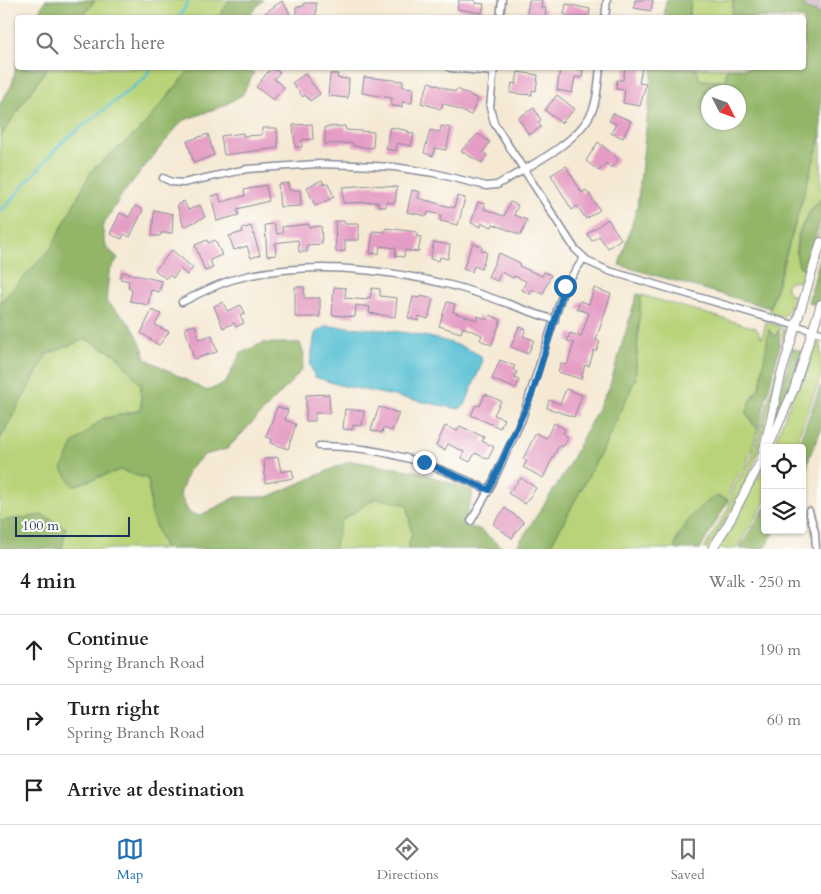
<!DOCTYPE html>
<meta charset="utf-8">
<style>
:root{--surface:#fff;--page:#f6f6f6;--text:#222;--muted:#767676;--line:#e0e0e0;--accent:#1f6fb2}
body{margin:0;font-family:Cardo,serif;background:var(--page);color:var(--text)}
.controls{position:absolute;right:15px;bottom:15px;display:grid;overflow:hidden;border-radius:5px;box-shadow:0 1px 4px #0004}
.controls button{width:45px;height:45px;display:grid;place-items:center;padding:0;border:0;border-bottom:1px solid var(--line);background:var(--surface);color:var(--text);font:25px sans-serif}
.compass{position:absolute;left:701px;top:85px;width:45px;height:45px;border-radius:50%;background:var(--surface);box-shadow:0 1px 4px #0004;rotate:132deg}
.scale{position:absolute;left:15px;bottom:12px;width:115px;box-sizing:border-box;padding-left:5px;border:2px solid #1b2f5e;border-top:0;font-size:14px;line-height:18px;white-space:nowrap;color:#1b2f5e;-webkit-text-stroke:4px #fdfcf7;paint-order:stroke}
.stop{position:absolute;width:15px;height:15px;margin:-11px;border:4px solid #1f6fb2;border-radius:50%;background:#fff}
.stop.end{background:#1f6fb2;border-color:#fff;box-shadow:0 1px 5px #0008}
.list{margin:0;padding:0;list-style:none}
h2{display:flex;justify-content:space-between;align-items:center;height:65px;margin:0;padding:0 20px;font-size:21px}
h2 small{font-size:16px;font-weight:400;color:var(--muted)}
.list li{display:grid;grid-template-columns:32px 1fr auto;gap:15px;align-items:center;box-sizing:border-box;height:70px;padding:0 20px;border-top:1px solid var(--line)}
.list b{display:block;font-size:19px;white-space:nowrap}
.list p{margin:0;font-size:16px;white-space:nowrap;color:var(--muted)}
.list em{font-size:16px;font-style:normal;color:var(--muted)}
.icon{flex:none;width:28px;height:28px;fill:none;stroke:currentColor;stroke-width:2;stroke-linecap:round;stroke-linejoin:round}
.map{position:relative;flex:none;width:821px;height:549px;overflow:hidden}
.search{position:absolute;background:var(--surface);box-shadow:0 1px 4px #0004;left:15px;right:15px;top:15px;height:55px;display:flex;align-items:center;gap:12px;box-sizing:border-box;padding:0 18px;border-radius:5px;color:var(--muted);font-size:19px}
.sheet{height:275px;background:var(--surface)}
nav{display:flex;justify-content:space-around;align-items:center;box-sizing:border-box;height:70px;border-top:1px solid var(--line);background:var(--surface);font-size:14px;color:var(--muted)}
nav a{display:grid;justify-items:center;gap:2px}
nav .on{color:var(--accent)}
.map>svg:first-child{display:block}
</style>
<div class="map">
<svg width="821" height="549" viewBox="0 0 821 549">
<rect width="100%" height="100%" fill="#fdfcf7"/>
<filter id="ink" filterUnits="userSpaceOnUse"><feTurbulence type="fractalNoise" baseFrequency=".02" numOctaves="2"/><feDisplacementMap in="SourceGraphic" scale="10" xChannelSelector="R" yChannelSelector="G"/><feConvolveMatrix kernelMatrix="1 2 1 2 8 2 1 2 1" color-interpolation-filters="sRGB"/></filter>
<filter id="wash" filterUnits="userSpaceOnUse"><feTurbulence type="fractalNoise" baseFrequency=".0096" numOctaves="4" result="noise"/><feDisplacementMap in="SourceGraphic" scale="20" xChannelSelector="R" yChannelSelector="G"/><feGaussianBlur stdDeviation="1.12" result="paint"/><feColorMatrix in="noise" values="0 0 0 0 0 0 0 0 0 0 0 0 0 0 0 0 0 1.4 0 .05"/><feComposite in="paint" operator="in"/></filter>
<g filter="url(#wash)">
<rect width="100%" height="100%" fill="#f5e9d4"/>
<path fill="#d2bdc6" d="M806,0H821V14L804,8Z"/>
<g fill="#b8d378" stroke="#6a816b">
<path d="M95,0H230L219,17L82,18Z"/>
<path d="M691,0H733L732,17L689,18Z"/>
<path d="M47,68H191L140,130L92,170L51,248L0,303V137Z"/>
<path d="M696,68H727L726,81L700,80Z"/>
<path d="M821,136V199C810,208 796,232 796,248C796,254 799,261 800,267L805,268L800,281L789,282L786,286L790,295H794L792,305L788,304L791,307L783,317L769,313Z"/>
<path d="M821,227L797,308L788,317L795,305Z"/>
<path d="M641,295L756,328L762,338L766,322L781,327L776,337L769,330L763,377L760,386L750,402L752,424L758,429L747,463L731,486L728,501L725,498L701,506L678,535L675,545L677,549H545L552,543L603,449L635,380Z"/>
<path d="M783,328L787,334V341L755,461L736,502L708,549H704L728,509L735,485L751,460L784,346L782,334Z"/>
<path d="M821,338V376L794,448H773L811,345Z"/>
<path d="M86,339L116,355L141,385V410L102,419L73,486L120,470L148,479L152,518L165,549H62L66,528L43,515L0,521V439L47,354Z"/>
<path d="M765,464V502L736,549H718Z"/>
<path d="M376,498L407,504L412,534L407,549H334L341,521Z"/>
</g>
<g fill="#92b568" stroke="#567263" fill-rule="evenodd">
<path d="M46,0H95L82,17H35Z"/>
<path d="M230,0H263L248,17H219Z"/>
<path d="M666,0H691L689,17H664Z"/>
<path d="M733,0H806L804,8L821,14V136L770,308L619,265L637,208L653,68H696L700,80L725,81L727,68H804V18L732,17ZM708,92H738V122H708Z"/>
<path d="M17,61L18,68H47L0,137V104L12,85Z"/>
<path d="M191,68H248L254,73L242,95L223,106L182,121L123,193L102,227L106,247L118,258L109,272L106,302C131,322 136,328 146,359L207,391L225,383L241,353L263,343H300L304,354L302,369L294,379L227,449L204,455L188,471L180,495L189,513L199,516L236,497H268L350,461L415,471L472,490L473,494L467,512L466,526L479,529L504,549H407L412,534L407,505L376,498L341,521L334,549H165L152,518L148,479L120,470L73,486L62,469L73,444L102,419L141,410V385L116,355L86,339L47,354L0,439V303L51,248L92,170L140,130Z"/>
<path d="M821,199V219L805,268L800,267C789,248 806,212 821,199Z"/>
<path d="M821,255V293L817,305L808,303Z"/>
<path d="M637,294L641,295L635,380L603,449L552,543L545,549H515L564,474L610,385Z"/>
<path d="M769,329L774,338L779,330L780,346L758,429L746,414L750,402L760,386Z"/>
<path d="M792,348L803,352L791,390L773,433L771,432Z"/>
<path d="M821,385V430L810,455L802,487V448H797Z"/>
<path d="M718,496L728,501L700,549H677L675,546C682,525 698,504 718,496Z"/>
<path d="M765,507V530H775L765,549H739Z"/>
<path d="M43,515L66,528L62,549H0V521Z"/>
</g>
<path fill="#57c0d4" stroke="#397899" d="M326,326C370,328 442,332 481,356L482,363L465,405L459,409L339,385L315,377L310,365L315,333Z"/>
<g fill="none" stroke-linecap="round" stroke-linejoin="round">
<g stroke="#57c0d4" stroke-width="2.5">
<path d="M179,18L189,0"/>
<path d="M0,213L62,142L145,78L151,68"/>
</g>
</g>
<g id="blocks">
<g fill="#e59dc5">
<path d="M459,0H475V3L484,4L482,13L457,9Z"/>
<path d="M529,0H542L541,8H546L545,18H526Z"/>
<path d="M635,0H653L651,11L634,8Z"/>
<path d="M282,1L290,13L283,18H258Z"/>
<path d="M304,3H316V18H296V7L304,6Z"/>
<path d="M566,4L590,9L589,16L567,18V15L564,14Z"/>
<path d="M271,68L280,72L274,79L284,87L273,100L256,87Z"/>
<path d="M560,68L583,70L582,78L575,77L572,93L557,90Z"/>
<path d="M625,68H642L639,83L646,84L640,106L623,103L625,90L616,89L617,80H623Z"/>
<path d="M518,72L538,75L536,91L532,90V95L510,93L512,83L516,84Z"/>
<path d="M305,74L320,94L310,101L305,95L303,97L292,83Z"/>
<path d="M330,74H338L337,78L349,79L348,98L328,96Z"/>
<path d="M364,77L403,81V87L413,88L412,103L402,102V107L391,106L392,98L362,93Z"/>
<path d="M429,82L455,92L457,89L478,99L471,115L443,103L441,109L421,103Z"/>
<path d="M557,95L575,109L561,123L545,110Z"/>
<path d="M534,108L541,120L538,122L541,127L529,135L518,118Z"/>
<path d="M613,113L631,121L623,138L611,133L616,124L609,121Z"/>
<path d="M312,124L313,139L302,140V147H295L293,125Z"/>
<path d="M345,126L346,130L374,132L373,148L353,146V143L325,144V127Z"/>
<path d="M441,126L451,128L446,150L435,148L433,156L424,153L430,130L440,132Z"/>
<path d="M390,127L409,131L408,133L414,134L411,146L397,143L396,151L386,149Z"/>
<path d="M262,128H277L278,148L224,155L221,136L243,133V136L262,135Z"/>
<path d="M208,134L214,155L194,163L187,141Z"/>
<path d="M478,134L490,142L483,152L487,155L482,163L461,151Z"/>
<path d="M598,142L618,159L611,168L606,163L599,171L586,161Z"/>
<path d="M566,166L582,193L586,190L600,210L586,219L577,206L572,210L551,175Z"/>
<path d="M322,180L324,184L328,183L334,197L315,206L307,187Z"/>
<path d="M288,183L289,190H300L301,206L280,207L278,184Z"/>
<path d="M266,185L269,201L237,209L239,215L217,221L211,196L219,194L221,202L245,196L244,190Z"/>
<path d="M372,185L397,187L395,203L386,202V207L378,206V202L343,203V187Z"/>
<path d="M412,190L420,192L418,198L454,208L457,196L465,198L458,225L440,221L441,215L428,212L427,216L407,212Z"/>
<path d="M184,201L188,210L200,205L205,217L184,227L177,205Z"/>
<path d="M478,202L485,204L484,209L504,216L510,202L518,205L514,215L527,220L521,235L493,224L492,227L482,223L481,227L471,223Z"/>
<path d="M135,206L143,210L130,237L124,234L122,239L110,234L120,213L129,217Z"/>
<path d="M154,210L173,214L172,233H161L160,236H152Z"/>
<path d="M608,219L621,239L608,248L599,236L592,241L587,234Z"/>
<path d="M335,221H344L345,224H359V240H345V251L336,252Z"/>
<path d="M274,224L277,234L283,233L282,227L309,224V227L321,226L322,244L307,245V252H299L298,240L275,243L276,255L267,256L265,225Z"/>
<path d="M251,226L260,255L251,258L247,246L234,250L229,236L243,232L242,229Z"/>
<path d="M386,228L417,232L416,236L421,237L418,252L405,250L404,257L395,256L396,248L380,246L379,254L370,253L373,231L385,232Z"/>
<path d="M207,240L208,243L215,240L222,255L210,260L213,268L205,271L195,245Z"/>
<path d="M434,242L450,245L448,259L440,257L439,261L430,259Z"/>
<path d="M473,243L482,247L481,250L487,252L481,269L474,266L472,272L463,269Z"/>
<path d="M172,250L193,268L187,275L180,269L173,278L169,275L166,279L155,270Z"/>
<path d="M499,253L520,263L519,266L542,276L544,272L551,275L543,294L532,289L530,294L522,290L526,281L514,276L513,278L501,272L497,281L488,277Z"/>
<path d="M122,272L162,281L159,292L151,290L148,305L130,301L132,290L128,288L129,281L120,279Z"/>
<path d="M295,287H304V298H320V317H295Z"/>
<path d="M334,287L346,288L345,298L367,300V297L370,298L372,288L380,289V296L397,298L395,317L369,313L370,307L356,305L355,317L332,315Z"/>
<path d="M594,288L611,294L596,340L600,342L596,351L594,350L589,366L585,365L581,379L558,372L561,363L567,365L574,343L567,341L570,333L581,337L589,313L577,309L580,301L589,304Z"/>
<path d="M421,296L433,299L428,319L419,316L418,321L408,318L413,297L421,298Z"/>
<path d="M223,302L227,311L241,305L245,313L240,315L244,323L236,327L234,323L223,328L214,306Z"/>
<path d="M447,302L455,304L453,312L477,320L478,316L488,320L490,315L501,320L491,345L480,340L482,335L463,327L461,333L439,326Z"/>
<path d="M152,310L161,314L155,325L169,332L159,345L141,333Z"/>
<path d="M195,325L199,339L212,335L217,352L194,359L185,328Z"/>
<path d="M519,327L526,329L523,336L534,340L528,354L511,347Z"/>
<path d="M500,360L515,366L513,370L517,372L514,378L519,380L516,389L492,379Z"/>
<path d="M566,389L582,395L574,417L547,408L549,400L560,404Z"/>
<path d="M329,394L330,413H315V421H306V395Z"/>
<path d="M485,394L501,401L494,415L504,419L500,428L471,415L476,405L480,406Z"/>
<path d="M277,407L288,410L285,420L296,424L288,449L271,443L272,439L266,437Z"/>
<path d="M379,407L399,413L392,431L383,428L382,433L371,430Z"/>
<path d="M345,409L364,411L362,426L353,425L352,430L343,429Z"/>
<path d="M554,423L565,429L563,434L568,437L563,447L559,445L543,478L523,467L527,461L523,459L536,433L546,438Z"/>
<path d="M445,426L457,431L460,426L484,437L482,441L494,447L488,459L475,453L470,462L462,458L464,452L448,444L445,450L436,446Z"/>
<path d="M278,457L281,472L292,470L294,478L265,483L264,459Z"/>
<path d="M521,478L536,488L525,504L508,493Z"/>
<path d="M505,508L524,522L512,538L493,524Z"/>
</g>
</g>
</g>
<g filter="url(#ink)">
<use href="#blocks" fill-opacity="0" stroke="#888c99" stroke-width="1"/>
<g fill="none" stroke-linecap="round" stroke-linejoin="round">
<g stroke="#888c99" stroke-width="9">
<g id="minor">
<path d="M500,18L502,0"/>
<path d="M605,18L607,0"/>
<path d="M450,68L493,72"/>
<path d="M494,68L490,107L494,123L575,249L589,262L609,271L821,333"/>
<path d="M163,178L172,182L183,183L247,169L316,164L354,165L394,167L434,173L486,186L497,185C527,167 580,143 593,109C598,96 598,82 600,68"/>
<path d="M182,302C199,294 216,284 235,279C303,260 382,268 450,285C485,294 520,309 555,320"/>
<path d="M319,446C384,446 432,464 489,490"/>
<path d="M809,511L815,532L816,549"/>
<path d="M471,521L489,490L522,419L565,286L584,258"/>
</g>
</g>
<g stroke="#888c99" stroke-width="10">
<g id="tertiary">
<path d="M768,448L794,389L821,304"/>
<path d="M761,462L781,375L821,242"/>
<path d="M712,549L727,526L762,459"/>
</g>
</g>
<use href="#minor" stroke="#fff" stroke-width="6"/>
<use href="#tertiary" stroke="#fff" stroke-width="8"/>
</g>
</g>
<g fill="none" stroke-linecap="round" stroke-linejoin="round" filter="url(#ink)">
<path stroke="#1f6fb2" stroke-width="6" d="M424,462L489,490L532,394L565,286"/>
</g>
</svg>
<div class="controls">
<button><svg class="icon" aria-label="locate" viewBox="0 0 24 24"><circle cx="12" cy="12" r="6"/><path d="M12 2v4M12 18v4M2 12h4M18 12h4"/></svg></button>
<button><svg class="icon" aria-label="layers" viewBox="0 0 24 24"><path d="M12 4l9 5-9 5-9-5zM3 14l9 5 9-5"/></svg></button>
</div>
<svg class="compass" viewBox="-18 -18 36 36"><path d="M0-13l5 13h-10z" fill="#e53935"/><path d="M0 13l5-13h-10z" fill="#767676"/></svg>
<div class="scale">100 m</div>
<div class="stop" style="left:565px;top:286px"></div>
<div class="stop end" style="left:424px;top:462px"></div>
<div class="search"><svg class="icon" aria-label="search" viewBox="0 0 24 24"><circle cx="10" cy="10" r="6"/><path d="M15 15l6 6"/></svg>Search here</div>
</div>
<section class="sheet">
<h2>4 min<small>Walk · 250 m</small></h2>
<ul class="list">
<li><svg class="icon" aria-label="ahead" viewBox="0 0 24 24"><path d="M12 20V5M6 11l6-6 6 6"/></svg><div><b>Continue</b><p>Spring Branch Road</p></div><em>190 m</em></li>
<li><svg class="icon" aria-label="right" viewBox="0 0 24 24"><path d="M7 20v-9h11M14 6l5 5-5 5"/></svg><div><b>Turn right</b><p>Spring Branch Road</p></div><em>60 m</em></li>
<li><svg class="icon" aria-label="arrive" viewBox="0 0 24 24"><path d="M6 21V4h12l-3 4 3 4H6"/></svg><div><b>Arrive at destination</b></div></li>
</ul>
</section>
<nav>
<a class="on"><svg class="icon" aria-label="map" viewBox="0 0 24 24"><path d="M3 6l6-2 6 2 6-2v14l-6 2-6-2-6 2zM9 4v14M15 6v14"/></svg>Map</a>
<a><svg class="icon" aria-label="directions" viewBox="0 0 24 24"><path d="M12 3l9 9-9 9-9-9zM9 14v-3h6M13 9l2 2-2 2"/></svg>Directions</a>
<a><svg class="icon" aria-label="saved" viewBox="0 0 24 24"><path d="M7 4h10v16l-5-4-5 4z"/></svg>Saved</a>
</nav>
